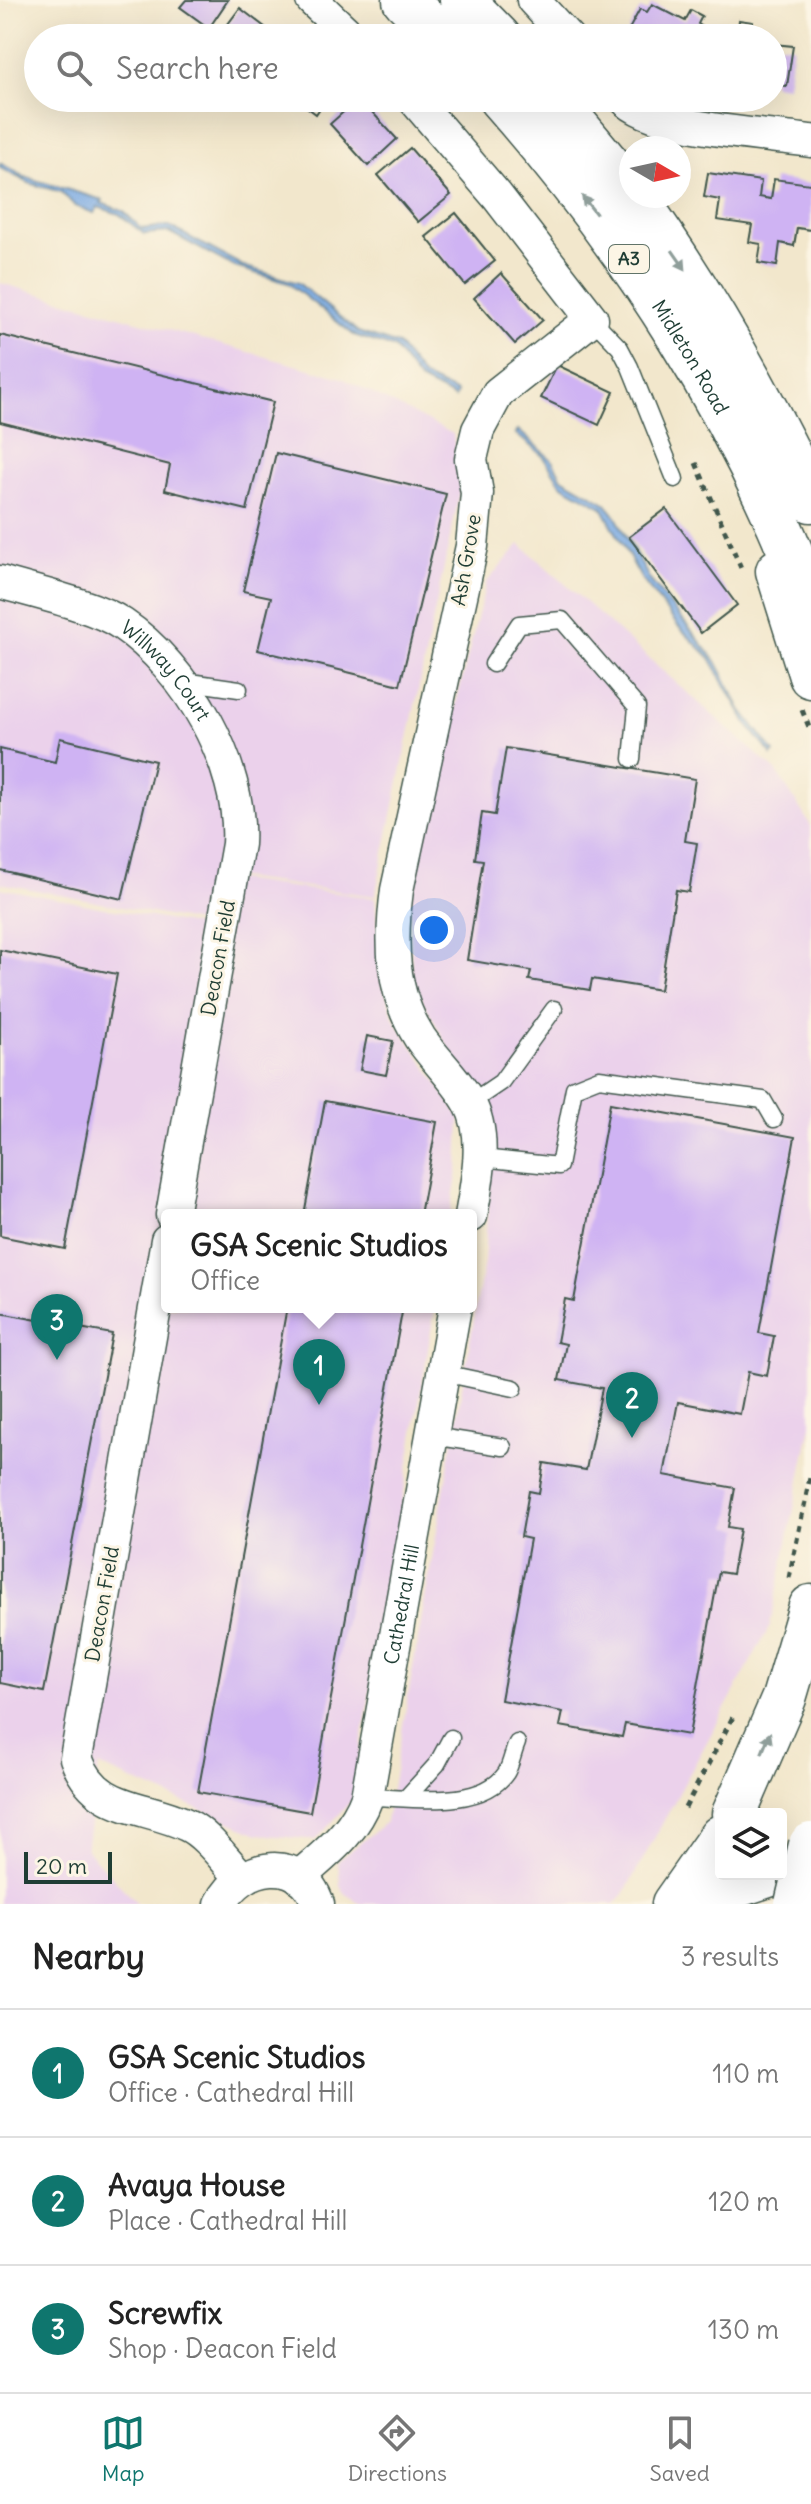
<!DOCTYPE html>
<meta charset="utf-8">
<style>
:root{--surface:#fff;--page:#f2f2f2;--text:#222;--muted:#767676;--line:#e0e0e0;--accent:#0f766e}
body{margin:0;font-family:Delius,sans-serif;background:var(--page);color:var(--text)}
.controls{position:absolute;right:24px;bottom:24px;display:grid;overflow:hidden;border-radius:8px;box-shadow:0 8px 32px #0002}
.controls button{width:72px;height:72px;display:grid;place-items:center;padding:0;border:0;border-bottom:2px solid var(--line);background:var(--surface);color:var(--text);font:40px sans-serif}
.compass{position:absolute;left:619px;top:136px;width:72px;height:72px;border-radius:50%;background:var(--surface);box-shadow:0 8px 32px #0002;rotate:99deg}
.scale{position:absolute;left:24px;bottom:20px;width:88px;box-sizing:border-box;padding-left:8px;border:4px solid #1f3d34;border-top:0;font-size:22px;line-height:28px;white-space:nowrap;color:#1f3d34;-webkit-text-stroke:6px #fcf5e5;paint-order:stroke}
.you{position:absolute;left:434px;top:930px;width:28px;height:28px;margin:-20px;border:6px solid #fff;border-radius:50%;background:#1a73e8;box-shadow:0 0 0 12px #1a73e833}
.badge{display:grid;place-items:center;width:52px;height:52px;border-radius:50%;background:var(--accent);color:#fff;font-size:26px;font-weight:700}
.pin{position:absolute;translate:-50% -66px;filter:drop-shadow(0 2px 4px #0008)}
.pin::after{content:'';position:absolute;top:42px;width:28px;height:24px;background:inherit;clip-path:polygon(0 0,100% 0,50% 100%)}
.popup{position:absolute;left:161px;top:1209px;width:316px;height:104px;box-sizing:border-box;display:grid;place-content:center;border-radius:8px;background:var(--surface);filter:drop-shadow(0 2px 6px #0005);font-size:26px;white-space:nowrap;color:var(--muted)}
.popup b{font-size:30px;color:var(--text)}
.popup::after{content:'';position:absolute;left:50%;top:100%;margin-left:-16px;border:16px solid transparent;border-top-color:var(--surface)}
.list{margin:0;padding:0;list-style:none}
h2{display:flex;justify-content:space-between;align-items:center;height:104px;margin:0;padding:0 32px;font-size:34px}
h2 small{font-size:26px;font-weight:400;color:var(--muted)}
.list li{display:grid;grid-template-columns:52px 1fr auto;gap:24px;align-items:center;box-sizing:border-box;height:128px;padding:0 32px;border-top:2px solid var(--line)}
.list b{display:block;font-size:30px;white-space:nowrap}
.list p{margin:0;font-size:26px;white-space:nowrap;color:var(--muted)}
.list em{font-size:26px;font-style:normal;color:var(--muted)}
.icon{flex:none;width:44px;height:44px;fill:none;stroke:currentColor;stroke-width:2;stroke-linecap:round;stroke-linejoin:round}
.map{position:relative;flex:none;width:811px;height:1904px;overflow:hidden}
.search{position:absolute;background:var(--surface);box-shadow:0 8px 32px #0002;left:24px;right:24px;top:24px;height:88px;display:flex;align-items:center;gap:20px;box-sizing:border-box;padding:0 28px;border-radius:44px;color:var(--muted);font-size:30px}
.sheet{height:488px;background:var(--surface)}
nav{display:flex;justify-content:space-around;align-items:center;box-sizing:border-box;height:112px;border-top:2px solid var(--line);background:var(--surface);font-size:22px;color:var(--muted)}
nav a{display:grid;justify-items:center;gap:4px}
nav .on{color:var(--accent)}
.map>svg:first-child{display:block}
</style>
<div class="map">
<svg width="811" height="1904" viewBox="0 0 811 1904">
<rect width="100%" height="100%" fill="#fcf5e5"/>
<filter id="ink" filterUnits="userSpaceOnUse"><feTurbulence type="fractalNoise" baseFrequency=".0125" numOctaves="2"/><feDisplacementMap in="SourceGraphic" scale="16" xChannelSelector="R" yChannelSelector="G"/><feConvolveMatrix kernelMatrix="1 2 1 2 8 2 1 2 1" color-interpolation-filters="sRGB"/></filter>
<filter id="wash" filterUnits="userSpaceOnUse"><feTurbulence type="fractalNoise" baseFrequency=".006" numOctaves="4" result="noise"/><feDisplacementMap in="SourceGraphic" scale="32" xChannelSelector="R" yChannelSelector="G"/><feGaussianBlur stdDeviation="1.8" result="paint"/><feColorMatrix in="noise" values="0 0 0 0 0 0 0 0 0 0 0 0 0 0 0 0 0 1.4 0 .05"/><feComposite in="paint" operator="in"/></filter>
<g filter="url(#wash)">
<rect width="100%" height="100%" fill="#f2e7cc"/>
<g fill="#ebd1eb">
<path d="M0,283L342,378L453,434L460,490L375,896L219,875L207,924L0,883Z"/>
<path d="M520,544L777,772L811,826V1425L770,1626L624,1894L615,1904H361L344,1893L340,1885L338,1861L386,1822L484,1262L492,1143L460,1069L412,981L410,889L486,583Z"/>
<path d="M222,878L375,898L380,974L394,1019L460,1117L458,1171L450,1215H167V1307H435L352,1800L316,1840L258,1834L99,1766L86,1849L138,1904H0V888L209,928Z"/>
</g>
<g fill="#79a9e3" stroke="#4c738c" stroke-width="2">
<path d="M0,163L25,177L103,200L101,203L123,211L142,229L169,226L243,266L298,283L358,332L398,345L423,377L457,393L455,398L419,380L394,348L354,335L288,283L235,267L169,232L144,234L119,214L98,207L94,213L75,206L61,192L29,183L0,168Z"/>
<path d="M518,430L552,460L562,478L604,502L615,515L650,580L716,661L741,709L774,752L772,755L749,727L710,658L679,627L641,578L602,507L561,484L544,457L516,434Z"/>
</g>
<g id="blocks">
<g fill="#cfb3f3">
<path d="M186,0H228L209,28L180,7Z"/>
<path d="M652,4L685,21L691,10L702,16L698,24L706,29L702,38H641L628,31L640,9L647,12Z"/>
<path d="M240,8L266,28L258,38H222L219,36Z"/>
<path d="M739,20L753,22L751,38H737Z"/>
<path d="M773,44L793,46L787,86L773,84Z"/>
<path d="M295,98H327L316,114Z"/>
<path d="M359,98L397,139L368,166L330,124Z"/>
<path d="M410,148L451,195L418,222L378,175Z"/>
<path d="M708,173L761,181L759,197L771,199L774,179L811,184V230L797,228L794,246L780,243L777,266L758,263L761,244L749,242L752,225L717,220L720,200L704,197Z"/>
<path d="M456,213L495,261L465,285L426,237Z"/>
<path d="M501,273L543,320L515,344L474,298Z"/>
<path d="M0,335L273,402L247,510L165,490L170,465L0,422Z"/>
<path d="M557,365L614,392L599,425L541,398Z"/>
<path d="M276,453L446,494L400,685L258,650L271,597L243,591Z"/>
<path d="M666,509L737,605L701,633L629,537Z"/>
<path d="M60,738L155,761L122,899L0,870V749L55,762Z"/>
<path d="M506,748L695,779L685,841L697,843L689,892L676,890L660,990L592,979L590,990L529,980L531,971L467,960L483,860L475,859L482,813L495,815Z"/>
<path d="M0,950L117,974L65,1249L0,1236Z"/>
<path d="M367,1036L393,1041L386,1075L360,1070Z"/>
<path d="M325,1101L437,1122L420,1215H304Z"/>
<path d="M610,1103L795,1137L759,1333L774,1336L767,1376L748,1372L740,1414L678,1402L664,1475L735,1488L728,1527L740,1529L732,1574L719,1572L689,1735L625,1724L622,1737L560,1726L563,1712L501,1700L530,1539L521,1537L529,1491L539,1493L544,1463L586,1470L602,1388L559,1380L566,1344L557,1342L565,1299L574,1301Z"/>
<path d="M287,1307H403L310,1812L198,1792Z"/>
<path d="M0,1313L112,1334L44,1692L0,1683Z"/>
</g>
</g>
</g>
<g filter="url(#ink)">
<use href="#blocks" fill-opacity="0" stroke="#3f564b" stroke-width="2"/>
<g fill="none" stroke-linecap="round" stroke-linejoin="round">
<g stroke="#3f564b" stroke-width="19">
<g id="lane">
<path d="M592,319L620,348L630,367L675,479"/>
<path d="M493,664L519,624L562,620L637,707L632,759"/>
<path d="M183,681L239,689"/>
<path d="M470,1103L501,1082L554,1009"/>
<path d="M481,1158L559,1166L574,1088L599,1078L763,1100L774,1119"/>
<path d="M443,1373L514,1388"/>
<path d="M432,1436L503,1447"/>
<path d="M367,1797C407,1797 480,1811 506,1773C511,1765 513,1752 517,1743"/>
<path d="M407,1797L437,1764L451,1738"/>
</g>
</g>
<g stroke="#3f564b" stroke-width="35">
<g id="street">
<path d="M312,0L352,38"/>
<path d="M533,0L568,38"/>
<path d="M413,98L497,196L592,319L498,393L478,430L471,459L477,493L472,546L397,890C390,942 391,993 420,1038C435,1060 456,1079 469,1102C488,1136 477,1180 471,1216"/>
<path d="M624,98C653,130 766,134 811,141"/>
<path id="s1" d="M0,582C33,592 94,605 122,624C186,667 243,765 238,844L172,1215"/>
<path d="M167,1240L76,1758C95,1812 143,1804 187,1825C207,1834 226,1862 241,1877"/>
<path id="s2" d="M299,1877C327,1852 354,1833 367,1797L455,1307"/>
<path d="M221,1904C242,1862 302,1853 318,1904"/>
</g>
</g>
<g stroke="#3f564b" stroke-width="47">
<path id="primary" d="M704,1904L729,1888L771,1874"/>
</g>
<g stroke="#3f564b" stroke-width="47">
<g id="highway">
<path d="M405,0L443,38"/>
<path d="M462,0L499,38"/>
<path id="s3" d="M500,98C635,251 737,411 811,602"/>
<path d="M553,98L631,192"/>
<path d="M634,196C703,292 760,393 811,500"/>
<path d="M778,571L811,676"/>
<path d="M734,1814L784,1698L811,1607"/>
<path d="M674,1904L721,1837"/>
</g>
</g>
<g stroke="#3f564b" stroke-width="5" stroke-dasharray="6 6" stroke-linecap="butt">
<path d="M696,463L741,568"/>
<path d="M802,710L811,732"/>
<path d="M789,1578L811,1473"/>
<path d="M685,1808L734,1715"/>
</g>
<use href="#lane" stroke="#fff" stroke-width="16"/>
<use href="#street" stroke="#fff" stroke-width="32"/>
<use href="#primary" stroke="#fff" stroke-width="44"/>
<use href="#highway" stroke="#fff" stroke-width="44"/>
<g stroke="#3f564b" stroke-width="47" stroke-linecap="butt">
<path id="highway-bridge" d="M797,1904L811,1845"/>
</g>
<use href="#highway-bridge" stroke="#fff" stroke-width="44"/>
</g>
<defs><path id="oneway-solid" d="M-6-.8H1V-3.2L6.5 0L1 3.2V.8H-6Z" transform="scale(2)"/></defs>
<g fill="#8f9e9a">
<use href="#oneway-solid" transform="translate(589 205) rotate(-128)"/>
<use href="#oneway-solid" transform="translate(679 260) rotate(55)"/>
<use href="#oneway-solid" transform="translate(766 1743) rotate(-68)"/>
</g>
</g>
<g text-anchor="middle" stroke-width="6" stroke-linejoin="round" paint-order="stroke">
<rect fill="#fcf5e5" stroke="#617469" stroke-width="2" x="609" y="245" width="40" height="28" rx="6"/>
<g font-size="18" font-weight="bold" fill="#1f3d34">
<text x="629" y="265">A3</text>
</g>
<g font-size="20" fill="#1f3d34" stroke="#fcf5e5">
<text dy="7" stroke="none"><textPath href="#s3" startOffset="322">Midleton Road</textPath></text>
<text transform="translate(466 560) rotate(-80)" y="7">Ash Grove</text>
<text dy="7" stroke="none"><textPath href="#s1" startOffset="194">Willway Court</textPath></text>
<text transform="translate(218 958) rotate(-80)" y="7">Deacon Field</text>
<text transform="translate(102 1604) rotate(-80)" y="7">Deacon Field</text>
<text dy="7" stroke="none"><textPath href="#s2" startOffset="302">Cathedral Hill</textPath></text>
</g>
</g>
</svg>
<div class="controls">
<button><svg class="icon" aria-label="layers" viewBox="0 0 24 24"><path d="M12 4l9 5-9 5-9-5zM3 14l9 5 9-5"/></svg></button>
</div>
<svg class="compass" viewBox="-18 -18 36 36"><path d="M0-13l5 13h-10z" fill="#e53935"/><path d="M0 13l5-13h-10z" fill="#767676"/></svg>
<div class="scale">20 m</div>
<div class="you"></div>
<div class="pin badge" style="left:319px;top:1405px">1</div>
<div class="popup"><b>GSA Scenic Studios</b>Office</div>
<div class="pin badge" style="left:632px;top:1438px">2</div>
<div class="pin badge" style="left:57px;top:1360px">3</div>
<div class="search"><svg class="icon" aria-label="search" viewBox="0 0 24 24"><circle cx="10" cy="10" r="6"/><path d="M15 15l6 6"/></svg>Search here</div>
</div>
<section class="sheet">
<h2>Nearby<small>3 results</small></h2>
<ul class="list">
<li><span class="badge">1</span><div><b>GSA Scenic Studios</b><p>Office · Cathedral Hill</p></div><em>110 m</em></li>
<li><span class="badge">2</span><div><b>Avaya House</b><p>Place · Cathedral Hill</p></div><em>120 m</em></li>
<li><span class="badge">3</span><div><b>Screwfix</b><p>Shop · Deacon Field</p></div><em>130 m</em></li>
</ul>
</section>
<nav>
<a class="on"><svg class="icon" aria-label="map" viewBox="0 0 24 24"><path d="M3 6l6-2 6 2 6-2v14l-6 2-6-2-6 2zM9 4v14M15 6v14"/></svg>Map</a>
<a><svg class="icon" aria-label="directions" viewBox="0 0 24 24"><path d="M12 3l9 9-9 9-9-9zM9 14v-3h6M13 9l2 2-2 2"/></svg>Directions</a>
<a><svg class="icon" aria-label="saved" viewBox="0 0 24 24"><path d="M7 4h10v16l-5-4-5 4z"/></svg>Saved</a>
</nav>
